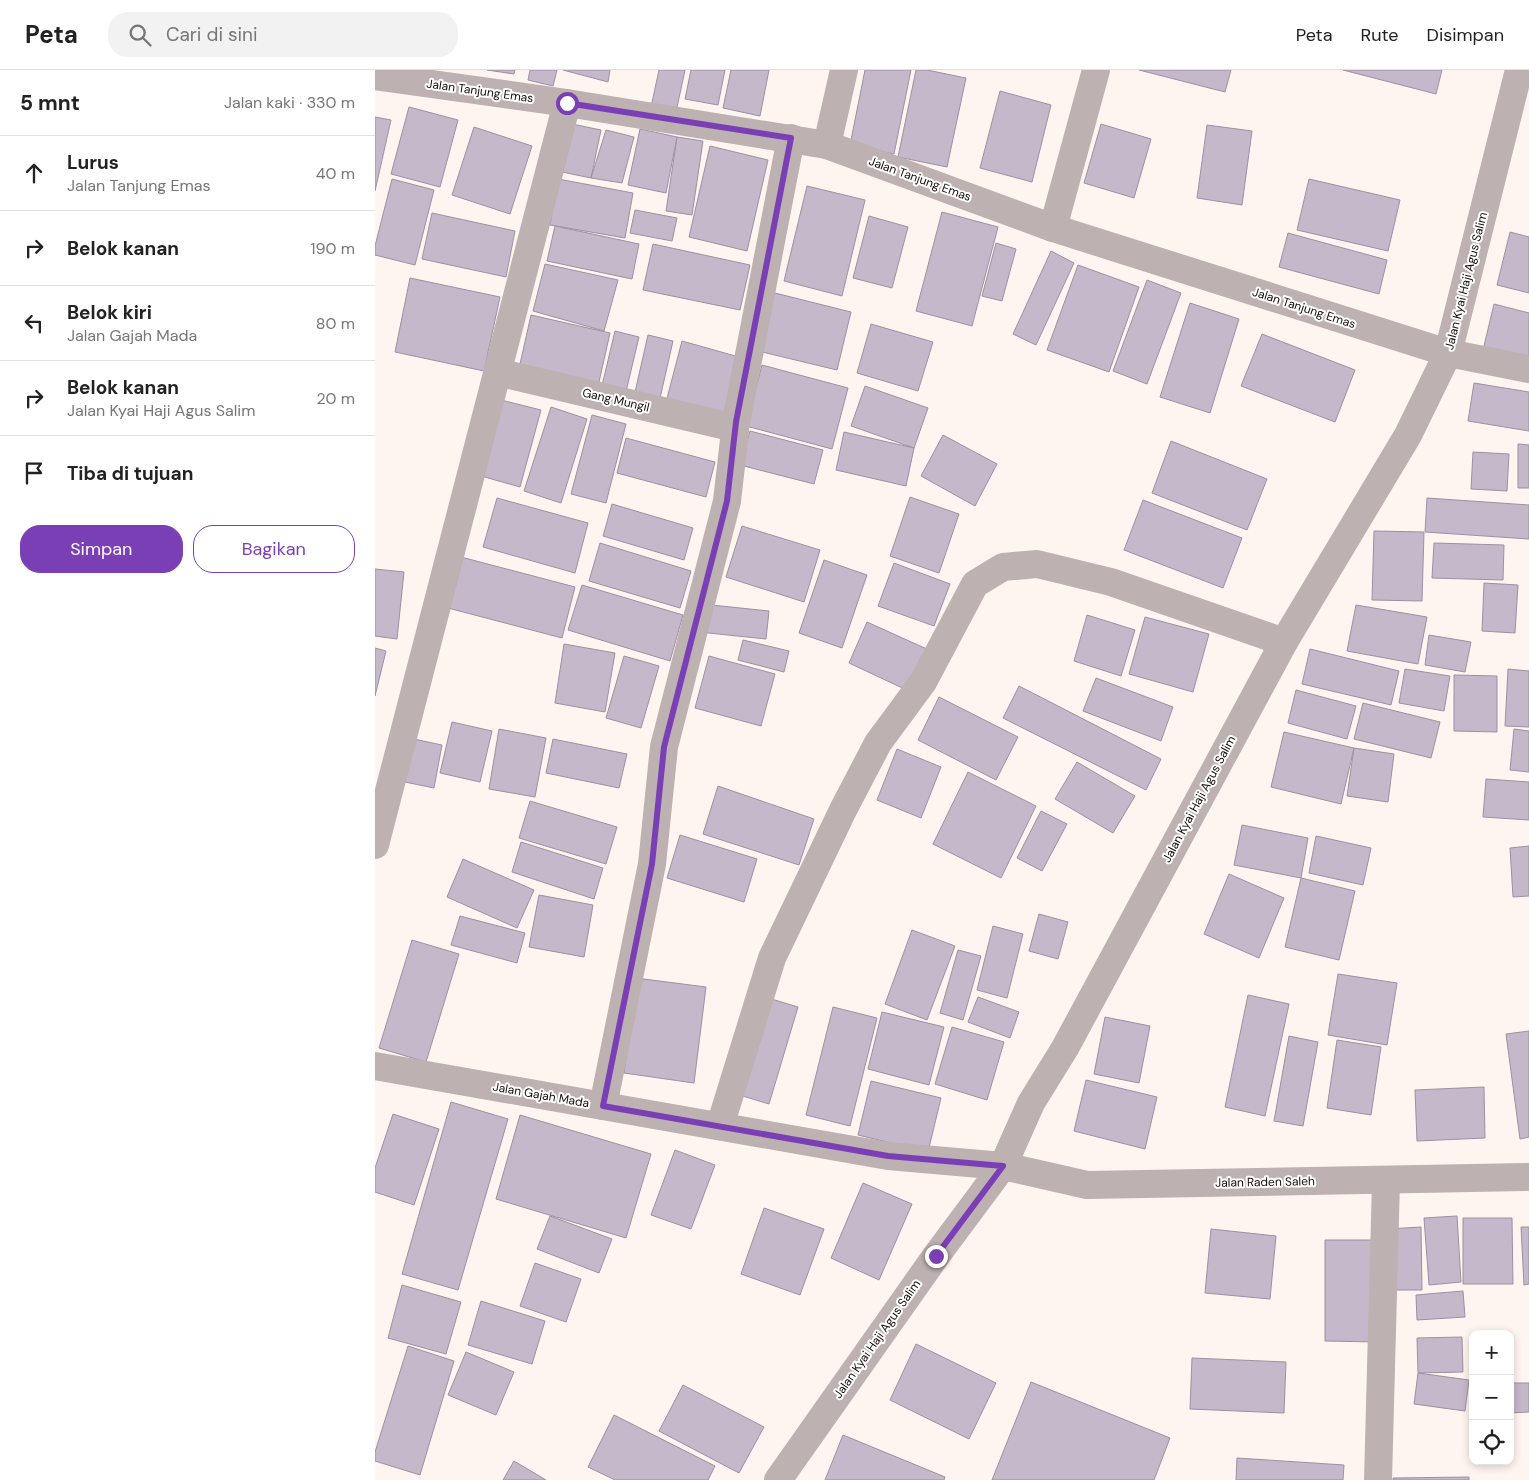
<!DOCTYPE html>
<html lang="id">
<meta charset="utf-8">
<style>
:root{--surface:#fff;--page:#f2f2f2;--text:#222;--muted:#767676;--line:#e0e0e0;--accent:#7b3fb5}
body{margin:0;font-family:"DM Sans",sans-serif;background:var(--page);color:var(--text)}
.controls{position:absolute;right:15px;bottom:15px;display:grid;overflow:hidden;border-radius:10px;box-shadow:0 2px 8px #0003}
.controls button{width:45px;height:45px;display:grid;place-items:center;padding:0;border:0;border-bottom:1px solid var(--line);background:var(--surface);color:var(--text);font:25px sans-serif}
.stop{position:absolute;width:15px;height:15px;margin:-11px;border:4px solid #7b3fb5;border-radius:50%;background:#fff}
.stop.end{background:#7b3fb5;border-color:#fff;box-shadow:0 1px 5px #0008}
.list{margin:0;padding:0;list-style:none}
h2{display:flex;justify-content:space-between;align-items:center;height:65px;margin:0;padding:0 20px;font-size:21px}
h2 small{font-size:16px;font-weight:400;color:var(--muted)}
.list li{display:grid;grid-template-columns:32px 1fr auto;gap:15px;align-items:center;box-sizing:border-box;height:75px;padding:0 20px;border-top:1px solid var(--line)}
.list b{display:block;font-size:19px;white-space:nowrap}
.list p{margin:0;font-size:16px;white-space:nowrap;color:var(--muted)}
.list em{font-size:16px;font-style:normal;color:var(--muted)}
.actions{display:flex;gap:10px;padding:15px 20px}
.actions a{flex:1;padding:11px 0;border:1px solid var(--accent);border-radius:20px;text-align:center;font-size:18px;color:var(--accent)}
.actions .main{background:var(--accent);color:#fff}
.icon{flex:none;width:28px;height:28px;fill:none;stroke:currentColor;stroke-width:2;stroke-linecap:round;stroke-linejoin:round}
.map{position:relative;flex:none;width:1154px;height:1410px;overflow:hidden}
header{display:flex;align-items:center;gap:30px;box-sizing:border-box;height:70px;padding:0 25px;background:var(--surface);border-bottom:1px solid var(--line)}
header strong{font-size:24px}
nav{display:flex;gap:28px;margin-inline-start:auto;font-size:18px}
.search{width:350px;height:45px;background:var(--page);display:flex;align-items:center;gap:12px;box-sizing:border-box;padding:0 18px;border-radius:20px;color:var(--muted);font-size:19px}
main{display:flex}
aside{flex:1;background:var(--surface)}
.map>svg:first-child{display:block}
</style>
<header>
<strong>Peta</strong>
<div class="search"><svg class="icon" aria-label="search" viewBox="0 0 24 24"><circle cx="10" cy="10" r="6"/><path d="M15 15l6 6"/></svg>Cari di sini</div>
<nav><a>Peta</a><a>Rute</a><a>Disimpan</a></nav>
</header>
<main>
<aside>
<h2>5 mnt<small>Jalan kaki · 330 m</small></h2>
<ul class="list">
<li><svg class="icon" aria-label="ahead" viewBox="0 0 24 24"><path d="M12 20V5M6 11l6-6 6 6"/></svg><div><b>Lurus</b><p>Jalan Tanjung Emas</p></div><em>40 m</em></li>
<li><svg class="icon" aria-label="right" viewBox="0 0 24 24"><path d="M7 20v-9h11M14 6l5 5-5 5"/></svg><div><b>Belok kanan</b></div><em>190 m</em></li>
<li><svg class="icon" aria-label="left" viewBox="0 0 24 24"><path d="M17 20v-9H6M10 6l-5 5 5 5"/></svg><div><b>Belok kiri</b><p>Jalan Gajah Mada</p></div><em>80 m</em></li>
<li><svg class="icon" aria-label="right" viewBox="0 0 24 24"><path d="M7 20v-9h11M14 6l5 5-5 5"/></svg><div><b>Belok kanan</b><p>Jalan Kyai Haji Agus Salim</p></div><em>20 m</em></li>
<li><svg class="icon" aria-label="arrive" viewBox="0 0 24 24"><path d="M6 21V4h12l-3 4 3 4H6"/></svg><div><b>Tiba di tujuan</b></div></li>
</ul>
<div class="actions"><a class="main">Simpan</a><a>Bagikan</a></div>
</aside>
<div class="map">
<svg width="1154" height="1410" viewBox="0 0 1154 1410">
<rect width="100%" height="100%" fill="#fef5f0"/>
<g fill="#c6b8cb" stroke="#9d90a2">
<path d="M112,0H140L139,4Z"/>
<path d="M155,0H182L178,16L153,10Z"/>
<path d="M188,0H235L233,12Z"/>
<path d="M284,0H310L301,42L276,37Z"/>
<path d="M316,0H350L343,35L310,29Z"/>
<path d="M356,0H394L385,46L348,38Z"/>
<path d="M490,0H536L519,84L475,75Z"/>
<path d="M541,0H552L591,8L572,97L523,87Z"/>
<path d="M764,0H856L850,22Z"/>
<path d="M968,0H1067L1061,24Z"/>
<path d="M625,21L676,35L657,112L605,98Z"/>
<path d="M34,37L83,50L65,117L16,104Z"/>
<path d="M0,47L16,50L0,121Z"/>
<path d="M197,54L226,60L216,108L187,102Z"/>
<path d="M726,54L776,69L759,128L709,113Z"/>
<path d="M832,55L877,61L867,135L822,128Z"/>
<path d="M99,57L157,76L135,144L77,125Z"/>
<path d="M265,59L302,67L291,123L253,115Z"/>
<path d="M231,60L259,67L247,113L216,108Z"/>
<path d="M302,67L328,71L317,145L291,141Z"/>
<path d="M335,76L393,90L372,181L314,167Z"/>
<path d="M17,109L59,120L40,195L0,185V176Z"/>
<path d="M183,109L258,123L250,168L175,155Z"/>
<path d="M934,109L1025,130L1013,181L922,160Z"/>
<path d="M432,116L490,130L467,226L409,211Z"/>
<path d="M260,140L302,148L297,171L255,163Z"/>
<path d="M567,142L623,157L597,256L541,241Z"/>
<path d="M57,143L140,161L131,207L47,189Z"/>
<path d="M494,146L533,157L517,218L478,208Z"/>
<path d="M180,156L264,174L257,209L172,191Z"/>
<path d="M1135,162L1154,167V223L1122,215Z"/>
<path d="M913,163L1012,190L1004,224L904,197Z"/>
<path d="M621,173L641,179L627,231L607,226Z"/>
<path d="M278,174L375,195L365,240L268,220Z"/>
<path d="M676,181L699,193L661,275L638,264Z"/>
<path d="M170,194L243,210L229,261L158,241Z"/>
<path d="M703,195L764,217L734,302L672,280Z"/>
<path d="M35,208L125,227L109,301L20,282Z"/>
<path d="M772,210L806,223L772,314L738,301Z"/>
<path d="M396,222L476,242L462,300L383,281Z"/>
<path d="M815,233L864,249L835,343L785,327Z"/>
<path d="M1119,234L1154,243V292L1108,280Z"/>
<path d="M156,245L235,263L222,321L143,303Z"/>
<path d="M496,254L558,272L543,321L482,303Z"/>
<path d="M240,261L264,267L249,330L225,324Z"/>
<path d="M887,264L980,300L960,352L866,316Z"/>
<path d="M273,265L298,271L283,337L258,331Z"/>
<path d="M307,271L364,287L347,352L290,336Z"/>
<path d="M387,295L473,318L457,379L371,356Z"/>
<path d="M1099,313L1154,322V361L1093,351Z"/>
<path d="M490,316L553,338L539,378L476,356Z"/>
<path d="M126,330L166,340L145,417L106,406Z"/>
<path d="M176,337L212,349L186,433L149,421Z"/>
<path d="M217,345L251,354L231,433L196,424Z"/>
<path d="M375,361L448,380L439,414L365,395Z"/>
<path d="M469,362L539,378L531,416L461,400Z"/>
<path d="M568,365L622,394L600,436L546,406Z"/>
<path d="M251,368L340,392L331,427L242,403Z"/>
<path d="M796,371L892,409L872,460L777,423Z"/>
<path d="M1143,374L1154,375V418H1143Z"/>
<path d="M1098,382L1134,384L1132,421L1096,419Z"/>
<path d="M535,427L584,444L564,503L515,486Z"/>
<path d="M122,428L213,453L200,503L108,477Z"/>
<path d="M1052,428L1154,435V469L1050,462Z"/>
<path d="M768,430L867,468L848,518L749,480Z"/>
<path d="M237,434L318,458L309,490L228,466Z"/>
<path d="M367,456L445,480L429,532L351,507Z"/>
<path d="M999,461L1049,462L1047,531L997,530Z"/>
<path d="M225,473L316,501L305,538L214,511Z"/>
<path d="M1059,473L1129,475L1128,510L1057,508Z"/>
<path d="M86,487L200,517L187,568L73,538Z"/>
<path d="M449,490L492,505L467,578L424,563Z"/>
<path d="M519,493L575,514L559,556L503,536Z"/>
<path d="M0,499L29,502L22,569L0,566Z"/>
<path d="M1109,513L1143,515L1140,563L1107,561Z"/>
<path d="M207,515L308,545L295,591L193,560Z"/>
<path d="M327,534L394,541L391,569L324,562Z"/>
<path d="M981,535L1052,547L1043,594L972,581Z"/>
<path d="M712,545L760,560L746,606L699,591Z"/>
<path d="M770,547L834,564L818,622L754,604Z"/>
<path d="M492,552L554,580L536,622L474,593Z"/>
<path d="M1054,565L1096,572L1090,602L1050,595Z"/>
<path d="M368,570L414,581L409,602L363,590Z"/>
<path d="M189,574L240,583L230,642L180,633Z"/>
<path d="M0,578L11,581L0,626Z"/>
<path d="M935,579L1024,601L1016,635L927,614Z"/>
<path d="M249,586L284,596L266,658L231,648Z"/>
<path d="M334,586L400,604L386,656L320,638Z"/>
<path d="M1030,599L1075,606L1069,641L1024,633Z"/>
<path d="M1133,599L1154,601V657L1130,656Z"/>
<path d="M1079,605L1122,606V662L1079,661Z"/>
<path d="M721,608L798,637L786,671L708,641Z"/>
<path d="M644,616L786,689L771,720L628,648Z"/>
<path d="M921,620L981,636L972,669L913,653Z"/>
<path d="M564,627L643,667L621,710L543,670Z"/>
<path d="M988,633L1065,652L1056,688L979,669Z"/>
<path d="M77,652L117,661L105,712L65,703Z"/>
<path d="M124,659L171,668L160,727L114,719Z"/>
<path d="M1139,659L1154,661V702L1135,700Z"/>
<path d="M909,662L979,678L966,734L896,717Z"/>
<path d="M34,668L67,675L59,718L25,711Z"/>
<path d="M178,669L252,684L244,718L171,703Z"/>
<path d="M979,678L1019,684L1013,732L972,726Z"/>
<path d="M522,679L566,697L546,748L502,730Z"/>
<path d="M702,692L760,726L738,763L680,729Z"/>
<path d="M593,702L661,736L626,808L558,774Z"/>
<path d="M1111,709L1154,712V750L1108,747Z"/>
<path d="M343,716L439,749L424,795L328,764Z"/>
<path d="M155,731L242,757L231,794L144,768Z"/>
<path d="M666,741L692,754L667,801L642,788Z"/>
<path d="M867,755L933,768L926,808L859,795Z"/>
<path d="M305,765L382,789L369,832L292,808Z"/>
<path d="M941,766L996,778L988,815L934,803Z"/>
<path d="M146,772L228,798L219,829L137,802Z"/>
<path d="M1154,776V826L1138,827L1135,778Z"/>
<path d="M88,789L159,820L142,858L72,827Z"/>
<path d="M854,804L909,828L884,888L829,864Z"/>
<path d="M926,808L980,821L964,890L910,877Z"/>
<path d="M164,825L218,835L209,887L154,877Z"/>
<path d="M664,844L693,852L683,889L654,881Z"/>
<path d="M85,846L150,863L142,893L76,875Z"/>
<path d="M618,856L648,864L632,928L602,920Z"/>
<path d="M537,860L580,876L552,950L510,934Z"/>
<path d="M37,870L84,884L51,992L4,978Z"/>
<path d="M583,880L606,886L588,950L565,943Z"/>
<path d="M963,904L1022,913L1012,975L953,965Z"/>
<path d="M261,908L331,917L319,1013L249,1003Z"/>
<path d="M873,925L914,934L890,1046L850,1037Z"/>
<path d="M390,927L423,937L394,1034L361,1024Z"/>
<path d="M603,927L644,942L635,968L593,952Z"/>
<path d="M458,937L502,948L475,1056L431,1045Z"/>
<path d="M507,942L569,957L554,1015L493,999Z"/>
<path d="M730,947L775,956L764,1013L719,1004Z"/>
<path d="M577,957L629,972L612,1030L560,1014Z"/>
<path d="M1154,961V1067L1145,1069L1131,964Z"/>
<path d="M914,966L943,972L928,1056L899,1051Z"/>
<path d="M962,970L1006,977L996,1045L952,1038Z"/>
<path d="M711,1010L782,1027L770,1079L699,1061Z"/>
<path d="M496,1011L566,1028L553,1082L483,1065Z"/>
<path d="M1109,1017L1110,1068L1042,1071L1040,1020Z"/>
<path d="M76,1032L133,1049L83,1220L27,1204Z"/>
<path d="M18,1044L64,1059L39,1135L0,1122V1098Z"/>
<path d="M145,1045L276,1084L251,1168L121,1129Z"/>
<path d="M300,1080L340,1095L316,1159L276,1145Z"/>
<path d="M488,1113L537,1134L504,1210L456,1188Z"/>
<path d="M389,1138L449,1159L425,1225L366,1204Z"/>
<path d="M175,1146L237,1169L224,1203L162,1179Z"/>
<path d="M1082,1146L1086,1212L1054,1215L1049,1148Z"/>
<path d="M1088,1148H1137L1138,1214H1088Z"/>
<path d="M1046,1157L1047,1220H1011L1012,1159Z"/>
<path d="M1146,1157H1154V1214L1149,1215Z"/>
<path d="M836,1159L901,1166L895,1229L830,1223Z"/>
<path d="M950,1170H1003L1002,1272L950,1271Z"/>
<path d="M160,1193L206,1209L191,1252L145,1236Z"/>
<path d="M27,1215L86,1232L71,1284L13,1268Z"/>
<path d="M1088,1221L1090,1247L1042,1250L1041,1225Z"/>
<path d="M106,1231L170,1251L157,1294L93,1275Z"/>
<path d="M1087,1267L1088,1302L1043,1303L1042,1268Z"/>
<path d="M541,1274L621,1313L594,1369L515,1330Z"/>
<path d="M33,1276L79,1291L45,1405L0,1391V1382Z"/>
<path d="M91,1282L139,1302L121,1345L73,1325Z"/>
<path d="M817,1288L911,1292L909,1343L815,1339Z"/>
<path d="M1043,1303L1094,1310L1090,1341L1039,1334Z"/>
<path d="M656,1312L795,1368L779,1410H617Z"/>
<path d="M1135,1313H1154V1342L1135,1343Z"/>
<path d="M308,1315L389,1357L364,1403L284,1361Z"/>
<path d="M239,1345L340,1396L333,1410H240L213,1397Z"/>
<path d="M468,1365L570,1407L569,1410H450Z"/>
<path d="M862,1388L969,1395L968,1410H861Z"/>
<path d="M139,1391L171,1410H128Z"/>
<path d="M1094,1407V1410H1018V1408Z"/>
</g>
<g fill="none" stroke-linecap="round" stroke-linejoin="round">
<g stroke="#bdb1b1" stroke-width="28">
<path d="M0,6L192,33L452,75L678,158L1073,283L1154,299"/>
<path d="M452,75L469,0"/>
<path d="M678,158L721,0"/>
<path d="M122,302L360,358"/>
<path d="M0,775L192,33"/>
<path d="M0,996L513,1086L628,1096L712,1115L1154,1107"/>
<path d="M228,1036L277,794L289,677L352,431L361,352L416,68"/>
<path d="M345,1056L397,888L468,740L503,673L548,612L600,514L628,497L662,494L736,512L909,572"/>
<path d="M403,1410L561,1186L628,1096L656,1033L690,978L909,572L1033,365L1073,283L1144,0"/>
<path d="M1003,1410L1011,1111"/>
</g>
</g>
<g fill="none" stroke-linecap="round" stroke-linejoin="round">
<path stroke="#7b3fb5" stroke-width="6" d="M192,33L416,68L361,352L352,431L289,677L277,794L228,1036L513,1086L628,1096L561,1186"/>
</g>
<g text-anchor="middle" stroke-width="4" stroke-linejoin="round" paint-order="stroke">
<g font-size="12" fill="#130c08" stroke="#fff">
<text transform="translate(105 21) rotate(8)" y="4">Jalan Tanjung Emas</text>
<text transform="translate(545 109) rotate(20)" y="4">Jalan Tanjung Emas</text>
<text transform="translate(1091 211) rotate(-76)" y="4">Jalan Kyai Haji Agus Salim</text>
<text transform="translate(929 238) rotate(18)" y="4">Jalan Tanjung Emas</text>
<text transform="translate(241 330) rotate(13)" y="4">Gang Mungil</text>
<text transform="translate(824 729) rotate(-62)" y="4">Jalan Kyai Haji Agus Salim</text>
<text transform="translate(166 1025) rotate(10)" y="4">Jalan Gajah Mada</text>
<text transform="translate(890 1112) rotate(-1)" y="4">Jalan Raden Saleh</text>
<text transform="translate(502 1269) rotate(-55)" y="4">Jalan Kyai Haji Agus Salim</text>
</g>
</g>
</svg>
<div class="controls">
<button>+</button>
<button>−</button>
<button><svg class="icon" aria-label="locate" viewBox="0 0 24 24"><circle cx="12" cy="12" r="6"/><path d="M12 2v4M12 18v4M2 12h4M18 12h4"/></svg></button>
</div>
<div class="stop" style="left:192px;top:33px"></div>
<div class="stop end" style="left:561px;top:1186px"></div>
</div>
</main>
